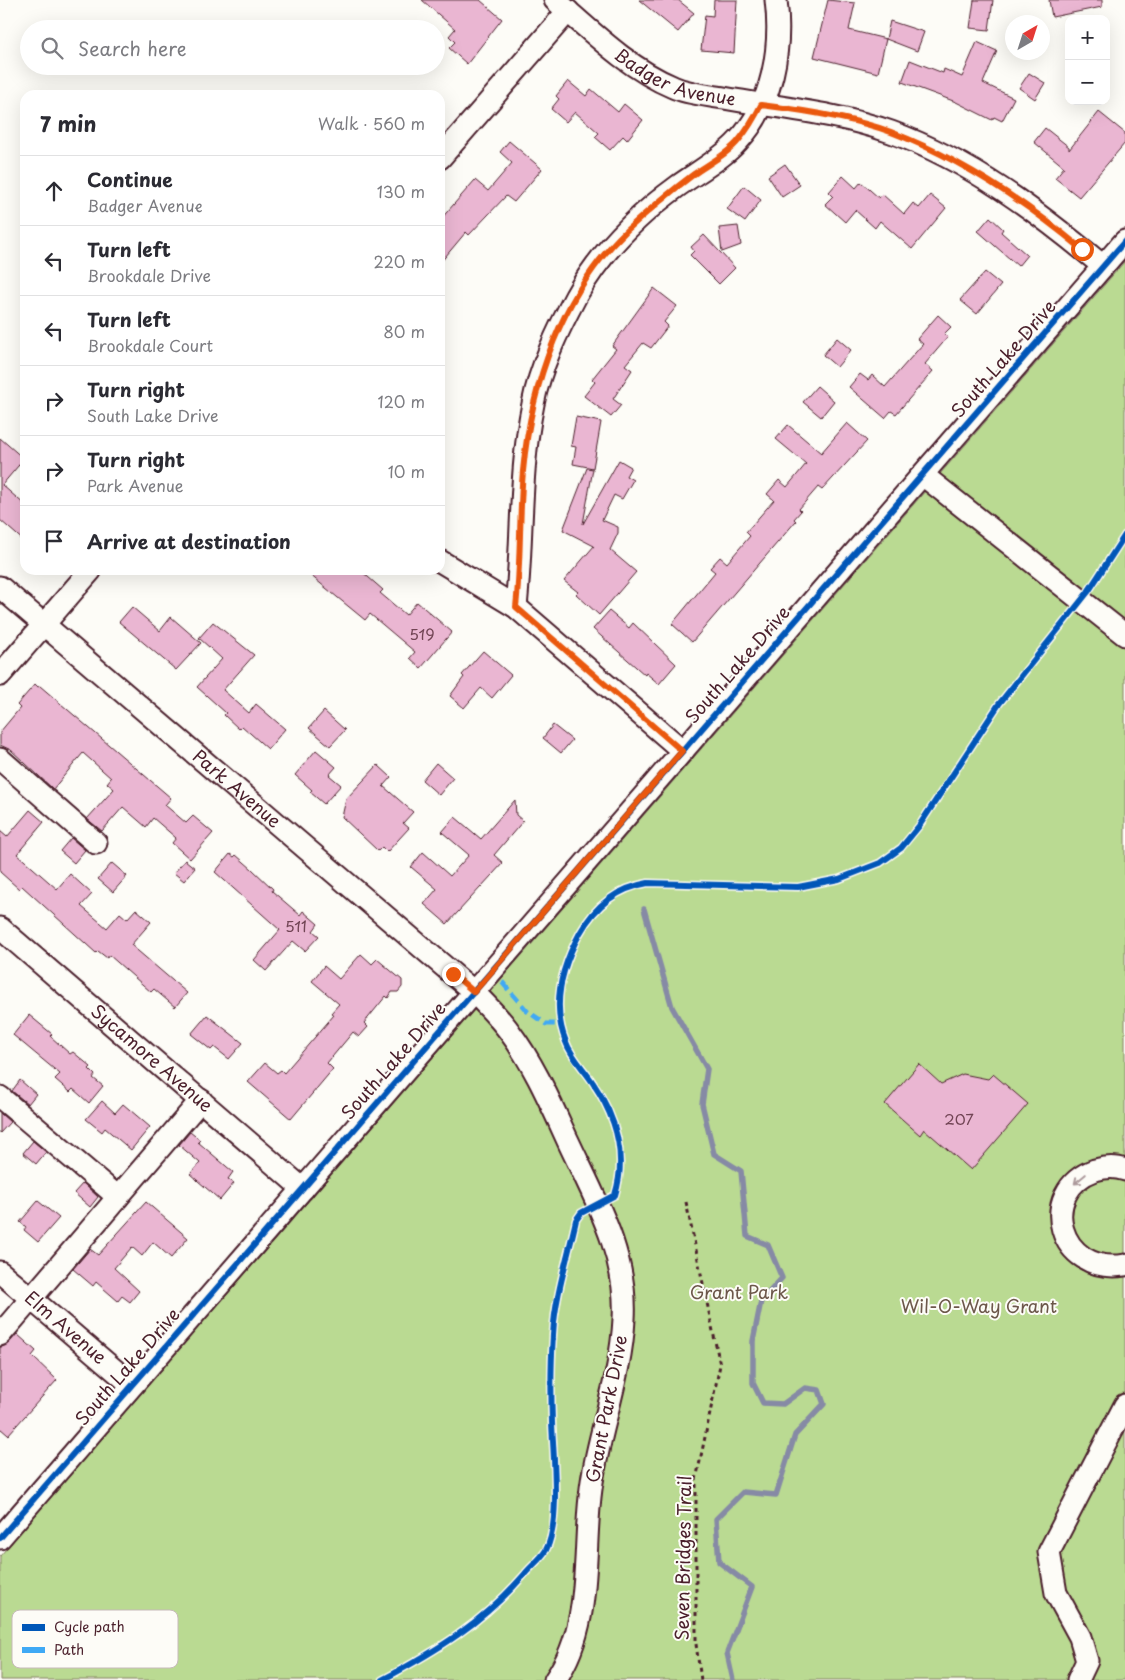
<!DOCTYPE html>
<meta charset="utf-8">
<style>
:root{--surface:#fff;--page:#f2f2f3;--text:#2b2b33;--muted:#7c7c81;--line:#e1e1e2}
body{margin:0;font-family:"Playpen Sans",sans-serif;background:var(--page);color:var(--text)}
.controls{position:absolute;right:15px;top:15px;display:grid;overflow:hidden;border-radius:10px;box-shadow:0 5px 20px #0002}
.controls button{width:45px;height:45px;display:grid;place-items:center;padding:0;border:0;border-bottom:1px solid var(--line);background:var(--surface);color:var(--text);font:25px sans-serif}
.compass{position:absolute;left:1005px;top:15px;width:45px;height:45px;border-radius:50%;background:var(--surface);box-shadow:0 5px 20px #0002;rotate:39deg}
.stop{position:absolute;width:15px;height:15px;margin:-11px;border:4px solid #ea580c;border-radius:50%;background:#fff}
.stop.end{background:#ea580c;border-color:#fff;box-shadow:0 1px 5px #0008}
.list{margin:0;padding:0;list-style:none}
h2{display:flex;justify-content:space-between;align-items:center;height:65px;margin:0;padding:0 20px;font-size:21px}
h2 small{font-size:16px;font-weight:400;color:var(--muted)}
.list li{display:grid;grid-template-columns:32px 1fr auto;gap:15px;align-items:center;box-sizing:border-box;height:70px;padding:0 20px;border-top:1px solid var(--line)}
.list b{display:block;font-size:19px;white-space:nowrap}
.list p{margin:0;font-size:16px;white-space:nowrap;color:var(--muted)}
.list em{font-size:16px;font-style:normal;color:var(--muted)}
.icon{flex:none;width:28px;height:28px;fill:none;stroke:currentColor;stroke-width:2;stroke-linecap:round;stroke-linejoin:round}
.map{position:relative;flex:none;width:1125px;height:1680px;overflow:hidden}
.search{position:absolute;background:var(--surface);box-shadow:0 5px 20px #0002;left:20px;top:20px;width:425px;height:55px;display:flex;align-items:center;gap:12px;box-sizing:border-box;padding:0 18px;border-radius:28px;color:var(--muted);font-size:19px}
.panel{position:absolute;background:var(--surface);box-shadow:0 5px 20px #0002;left:20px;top:90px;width:425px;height:485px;border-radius:15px}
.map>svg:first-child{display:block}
</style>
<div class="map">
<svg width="1125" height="1680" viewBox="0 0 1125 1680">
<rect width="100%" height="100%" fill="#fdfcf7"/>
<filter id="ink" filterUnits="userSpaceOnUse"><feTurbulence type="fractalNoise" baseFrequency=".02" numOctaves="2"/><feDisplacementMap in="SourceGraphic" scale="10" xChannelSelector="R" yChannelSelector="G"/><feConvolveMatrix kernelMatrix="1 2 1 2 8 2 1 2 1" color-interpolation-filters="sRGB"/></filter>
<g filter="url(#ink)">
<path fill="#bada92" stroke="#827c5e" d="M1125,261V1680H0V1556Z"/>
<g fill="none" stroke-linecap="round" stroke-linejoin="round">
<path stroke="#868aa5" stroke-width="5.5" d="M644,909L672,1007L707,1069L702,1104L714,1154L741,1171L747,1236L768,1245L782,1278L761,1301L753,1341V1383L763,1403L783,1404L805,1388L819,1390L824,1404L795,1435L776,1495L743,1492L716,1519L719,1562L752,1587L727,1653L733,1680"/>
</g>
<g fill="#eab6d2" stroke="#4a1f2b">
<path d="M422,0H480L502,19L467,64L449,48L455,42L449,36L455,29Z"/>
<path d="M639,0H678L694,13L678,32Z"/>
<path d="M714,0H737L734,53L701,50L705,15L713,16Z"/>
<path d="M828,0L855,3L849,30L886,39L890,21L924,32L917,51L886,39L878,73L814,57Z"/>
<path d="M974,0H993L989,30L970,28Z"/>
<path d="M1049,0H1102V7L1052,17Z"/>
<path d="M977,42L997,51L983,83L1014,98L1002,121L994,117L992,120L956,102L902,82L910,60L943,73L944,69L962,77Z"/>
<path d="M1029,73L1045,83L1035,99L1019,88Z"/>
<path d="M568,81L586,96L591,89L618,112L624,104L643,120L627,140L623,136L610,150L595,137L599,133L575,112L566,122L551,109L559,99L556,96Z"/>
<path d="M1099,112L1125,133V143L1079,197L1055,178L1064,167L1034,142L1045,128L1069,147V150Z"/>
<path d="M509,141L542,169L514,202L506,196L469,235L466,232L440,263V220L475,180L488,191L512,163L500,152Z"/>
<path d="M785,164L800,185L782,197L768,176Z"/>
<path d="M843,176L856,188L861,182L879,198L882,194L904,214L913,203L919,208L930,195L946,208L912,249L880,221L875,228L855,210L845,222L825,204L833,196L829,192Z"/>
<path d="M744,186L761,200L745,222L727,209Z"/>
<path d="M990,217L1003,229L1001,232L1027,255L1018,266L978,231Z"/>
<path d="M738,226L741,245L722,252L719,228Z"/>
<path d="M704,235L735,268L719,284L690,255L694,251L691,247Z"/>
<path d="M985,272L1001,285L977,314L960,300Z"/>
<path d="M654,288L677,306L664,322L668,326L651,348L643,343L625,365L632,370L613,399L621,405L611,417L584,396L595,382L592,379L616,349L612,346Z"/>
<path d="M938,315L951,327L944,334L948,337L925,364L933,371L896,414L891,411L885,418L849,387L860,374L868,380L872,375L885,387L923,344L917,339Z"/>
<path d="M837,338L851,350L837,367L823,355Z"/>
<path d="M817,386L834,401L821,417L803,402Z"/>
<path d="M576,417L601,422L593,468L573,464L576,447L571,446Z"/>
<path d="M847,423L867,441L822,490L818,487L799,509L801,511L794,519L796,521L692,642L672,624L715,572L710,568L720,557L727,563L750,536L746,532L774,500L767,494L779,480L787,487L806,464L776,439L788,425L821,453Z"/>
<path d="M0,438L24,459L2,485L25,505V542L0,520Z"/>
<path d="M619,460L631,467L626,476L633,480L622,499L614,495L602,520L618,527V533L610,550L636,572L599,615L576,594L578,592L564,581L594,546L563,530L587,468L593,469L583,524Z"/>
<path d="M304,570H360L383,590L380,593L406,615L417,602L452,632L421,668L410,658L415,652L370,614L365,620Z"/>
<path d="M132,607L160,631L171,617L201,643L176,670L119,622Z"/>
<path d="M609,611L629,628L633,623L676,664L659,684L646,673L645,675L593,629Z"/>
<path d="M213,622L254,655L223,690L249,713L256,704L285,729L268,749L242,726L239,729L224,715L226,713L197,687L222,659L199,638Z"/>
<path d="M483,651L511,675L492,698L481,688L464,708L450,696L464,677L462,675Z"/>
<path d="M35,684L38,687L40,686L171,798L165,805L186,823L193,816L213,833L190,859L172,843L176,838L153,818L146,827L123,807L102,831L87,819L114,789L107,783L111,778L83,753L53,789L11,750L0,745V732L20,708L17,705Z"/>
<path d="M324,711L345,730L330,746L309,728Z"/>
<path d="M553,725L572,740L561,753L543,738Z"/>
<path d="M316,750L336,767L329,775L341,785L324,804L310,792L312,790L295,775Z"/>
<path d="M436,763L453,778L439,795L422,780Z"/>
<path d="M378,765L391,777L383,786L413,812L403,823L409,828L387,852L382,847L378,851L342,817L346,799Z"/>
<path d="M515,800L516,815L523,821L494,855L503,863L447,924L424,904L437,889L411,867L423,852L450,876L469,855L442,832L455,817L481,839Z"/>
<path d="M30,810L44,822L17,854L57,889L70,874L92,894L81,906L107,928L120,913L127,919L136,909L151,922L131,945L187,993L175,1007L154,989L151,992L109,955L107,958L98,951L96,953L22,886L19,889L0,872V831L7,837Z"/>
<path d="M71,838L85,850L74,863L60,851Z"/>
<path d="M230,854L234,857L236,855L252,869L273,889L272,891L300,915L303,911L318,924L313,931L319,936L305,951L293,941L266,971L254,960L280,930L215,872Z"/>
<path d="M185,860L195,868L184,881L174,873Z"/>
<path d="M112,863L127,876L113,892L98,879Z"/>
<path d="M361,954L372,964L377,959L402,980V987L398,992H392L388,998L386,996L364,1023L368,1027L359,1037L353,1032L327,1063L333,1069L291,1119L248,1082L265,1063L277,1073L281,1070L284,1073L334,1015L331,1013L339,1004L312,981L324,966L339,979Z"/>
<path d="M29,1015L52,1034L50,1036L70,1054L73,1052L91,1067L89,1069L95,1075L93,1078L103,1086L89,1103L73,1089L70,1092L55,1079L60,1074L13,1035Z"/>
<path d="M207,1015L243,1043L229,1059L214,1047L211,1050L191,1034Z"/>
<path d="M919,1064L941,1084L963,1074L988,1079L993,1074L1028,1104L971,1170L924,1129L920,1135L885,1104Z"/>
<path d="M20,1080L36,1094L28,1104L12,1091Z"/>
<path d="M102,1101L115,1113L123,1104L150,1127L131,1150L105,1128L102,1132L86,1119Z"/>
<path d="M0,1113L10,1122L0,1133Z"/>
<path d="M190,1132L200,1140L198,1142L233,1172L228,1179L234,1183L220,1200L190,1174L200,1163L179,1145Z"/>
<path d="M33,1141L46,1152L36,1164L23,1153Z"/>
<path d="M83,1183L98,1197L90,1207L74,1193Z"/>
<path d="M38,1201L59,1218L38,1242L24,1230L26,1227L20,1222Z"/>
<path d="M146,1202L188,1238L171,1258L153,1242L142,1256L132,1247L114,1268L139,1291L130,1302L122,1296L118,1301L96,1282L93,1286L73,1269L90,1249L98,1255Z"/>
<path d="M17,1334L36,1351L32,1356L57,1380L8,1435L0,1428V1347L9,1343Z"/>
</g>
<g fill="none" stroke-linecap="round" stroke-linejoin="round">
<g stroke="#4a1f2b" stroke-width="25">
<g id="minor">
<path id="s1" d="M555,0C592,32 628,68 673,87C688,94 708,95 724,98C780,108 837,113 891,132C971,161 1038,212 1103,266"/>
<path d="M440,158L568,11"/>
<path d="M924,476L1125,635"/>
<path d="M440,561L516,607L683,751"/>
<path id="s2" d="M0,587L474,992C486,1005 499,1017 509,1031C534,1064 551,1104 568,1141C594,1197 628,1255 624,1319C621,1380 596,1437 590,1497C583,1559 592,1626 555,1680"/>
<path d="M516,607C523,540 519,471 533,404C540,367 558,330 576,296C600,253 638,215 678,186C696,173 723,158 738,141C773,104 782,48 776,0"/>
<path d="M0,675L91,570"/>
<path d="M0,759L96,843"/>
<path id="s3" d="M0,928L303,1189"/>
<path d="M0,1097L118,1197"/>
<path d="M1125,1170C1115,1166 1105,1167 1095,1170C1036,1191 1058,1276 1125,1265"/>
<path id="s4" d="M0,1272L132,1385"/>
<path d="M0,1335L201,1100"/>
<path d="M0,1538L1125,241"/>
<path d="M1078,1680L1087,1661L1080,1637L1056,1593L1049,1552L1125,1405"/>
</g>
</g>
<path stroke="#4a1f2b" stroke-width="3" stroke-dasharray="4 4" stroke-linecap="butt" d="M686,1202L720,1365L696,1480V1644L701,1680"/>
<use href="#minor" stroke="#fdfcf7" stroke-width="21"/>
<path stroke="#3fa9f5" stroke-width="5" stroke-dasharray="10 5" stroke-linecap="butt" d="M502,982L527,1011L546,1024H561"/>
<g stroke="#fdfcf7" stroke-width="9">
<g id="cycleway">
<path d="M0,1538L1125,241"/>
<path d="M382,1680C438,1650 481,1624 524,1575C530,1567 541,1559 546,1550C561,1522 553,1454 552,1422C551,1393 551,1364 553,1335C555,1296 568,1257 576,1220L581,1213L615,1195C627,1156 616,1117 593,1083C585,1070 571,1057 566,1042C551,1005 562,966 580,933C595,906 618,888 648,883L798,887L839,879L880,863L901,848L919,826L999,704L1088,592L1125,535"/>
</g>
</g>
<use href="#cycleway" stroke="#0057b8" stroke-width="6"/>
</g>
<defs><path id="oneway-shaft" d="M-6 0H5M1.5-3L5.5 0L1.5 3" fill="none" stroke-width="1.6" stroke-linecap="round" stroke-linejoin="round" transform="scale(1.25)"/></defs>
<use stroke="#ac999b" href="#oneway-shaft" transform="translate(1080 1179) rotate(140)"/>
</g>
<g fill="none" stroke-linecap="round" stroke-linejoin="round" filter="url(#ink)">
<path stroke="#ea580c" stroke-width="6" d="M453,974L474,992L682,751L516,607C521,562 519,517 523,471C531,384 562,292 627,230C649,210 670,192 694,174C708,164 728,154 739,140C748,129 755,117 761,105C801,110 854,118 891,132C962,159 1024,201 1082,249"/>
</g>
<g text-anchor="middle" stroke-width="4" stroke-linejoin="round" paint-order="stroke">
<g font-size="15" fill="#724555">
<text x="422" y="640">519</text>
<text x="296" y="932">511</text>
<text x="959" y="1125">207</text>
</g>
<g font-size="18" fill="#4a1f2b" stroke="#fdfcf7">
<text dy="6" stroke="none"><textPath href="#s1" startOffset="146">Badger Avenue</textPath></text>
<text transform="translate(1004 359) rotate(-49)" y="6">South Lake Drive</text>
<text transform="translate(738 665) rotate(-49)" y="6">South Lake Drive</text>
<text dy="6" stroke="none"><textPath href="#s2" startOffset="311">Park Avenue</textPath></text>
<text dy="6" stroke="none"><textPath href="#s3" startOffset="200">Sycamore Avenue</textPath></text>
<text transform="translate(394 1061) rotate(-49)" y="6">South Lake Drive</text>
<text dy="6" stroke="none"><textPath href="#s4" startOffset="86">Elm Avenue</textPath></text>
<text transform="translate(128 1367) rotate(-49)" y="6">South Lake Drive</text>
<text transform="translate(607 1409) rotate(-79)" y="6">Grant Park Drive</text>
<text transform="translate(684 1558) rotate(-89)" y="6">Seven Bridges Trail</text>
</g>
<g font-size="18" fill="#6c574a" stroke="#fdfcf7">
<text x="739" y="1299">Grant Park</text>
<text x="979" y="1313">Wil-O-Way Grant</text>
</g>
</g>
<rect x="12" y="1610" width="166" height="58" rx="8" fill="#fdfcf7" stroke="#c7baba" stroke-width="1"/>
<rect x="22" y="1624" width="23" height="7" fill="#0057b8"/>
<rect x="22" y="1647" width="23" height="6" fill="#3fa9f5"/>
<g font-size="14" fill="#4a1f2b">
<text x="54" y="1632">Cycle path</text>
<text x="54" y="1655">Path</text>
</g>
</svg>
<div class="controls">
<button>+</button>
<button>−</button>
</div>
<svg class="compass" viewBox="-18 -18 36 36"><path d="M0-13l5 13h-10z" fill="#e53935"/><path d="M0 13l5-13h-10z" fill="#7c7c81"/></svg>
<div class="stop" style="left:1082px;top:249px"></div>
<div class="stop end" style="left:453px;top:974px"></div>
<div class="search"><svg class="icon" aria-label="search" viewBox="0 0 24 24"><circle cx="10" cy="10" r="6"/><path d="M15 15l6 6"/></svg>Search here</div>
<section class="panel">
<h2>7 min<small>Walk · 560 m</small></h2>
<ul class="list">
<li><svg class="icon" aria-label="ahead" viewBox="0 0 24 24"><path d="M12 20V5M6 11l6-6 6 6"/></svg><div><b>Continue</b><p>Badger Avenue</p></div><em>130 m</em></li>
<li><svg class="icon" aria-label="left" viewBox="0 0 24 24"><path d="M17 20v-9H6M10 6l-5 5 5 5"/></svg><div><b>Turn left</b><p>Brookdale Drive</p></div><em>220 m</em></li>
<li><svg class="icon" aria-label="left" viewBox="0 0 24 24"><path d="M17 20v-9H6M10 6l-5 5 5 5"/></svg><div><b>Turn left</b><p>Brookdale Court</p></div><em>80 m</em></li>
<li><svg class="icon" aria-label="right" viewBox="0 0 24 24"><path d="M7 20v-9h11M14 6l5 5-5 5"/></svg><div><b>Turn right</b><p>South Lake Drive</p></div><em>120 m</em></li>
<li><svg class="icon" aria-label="right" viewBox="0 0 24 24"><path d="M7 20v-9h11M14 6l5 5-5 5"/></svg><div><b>Turn right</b><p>Park Avenue</p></div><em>10 m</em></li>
<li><svg class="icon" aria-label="arrive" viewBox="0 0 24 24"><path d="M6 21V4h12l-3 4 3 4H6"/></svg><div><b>Arrive at destination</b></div></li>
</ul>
</section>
</div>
